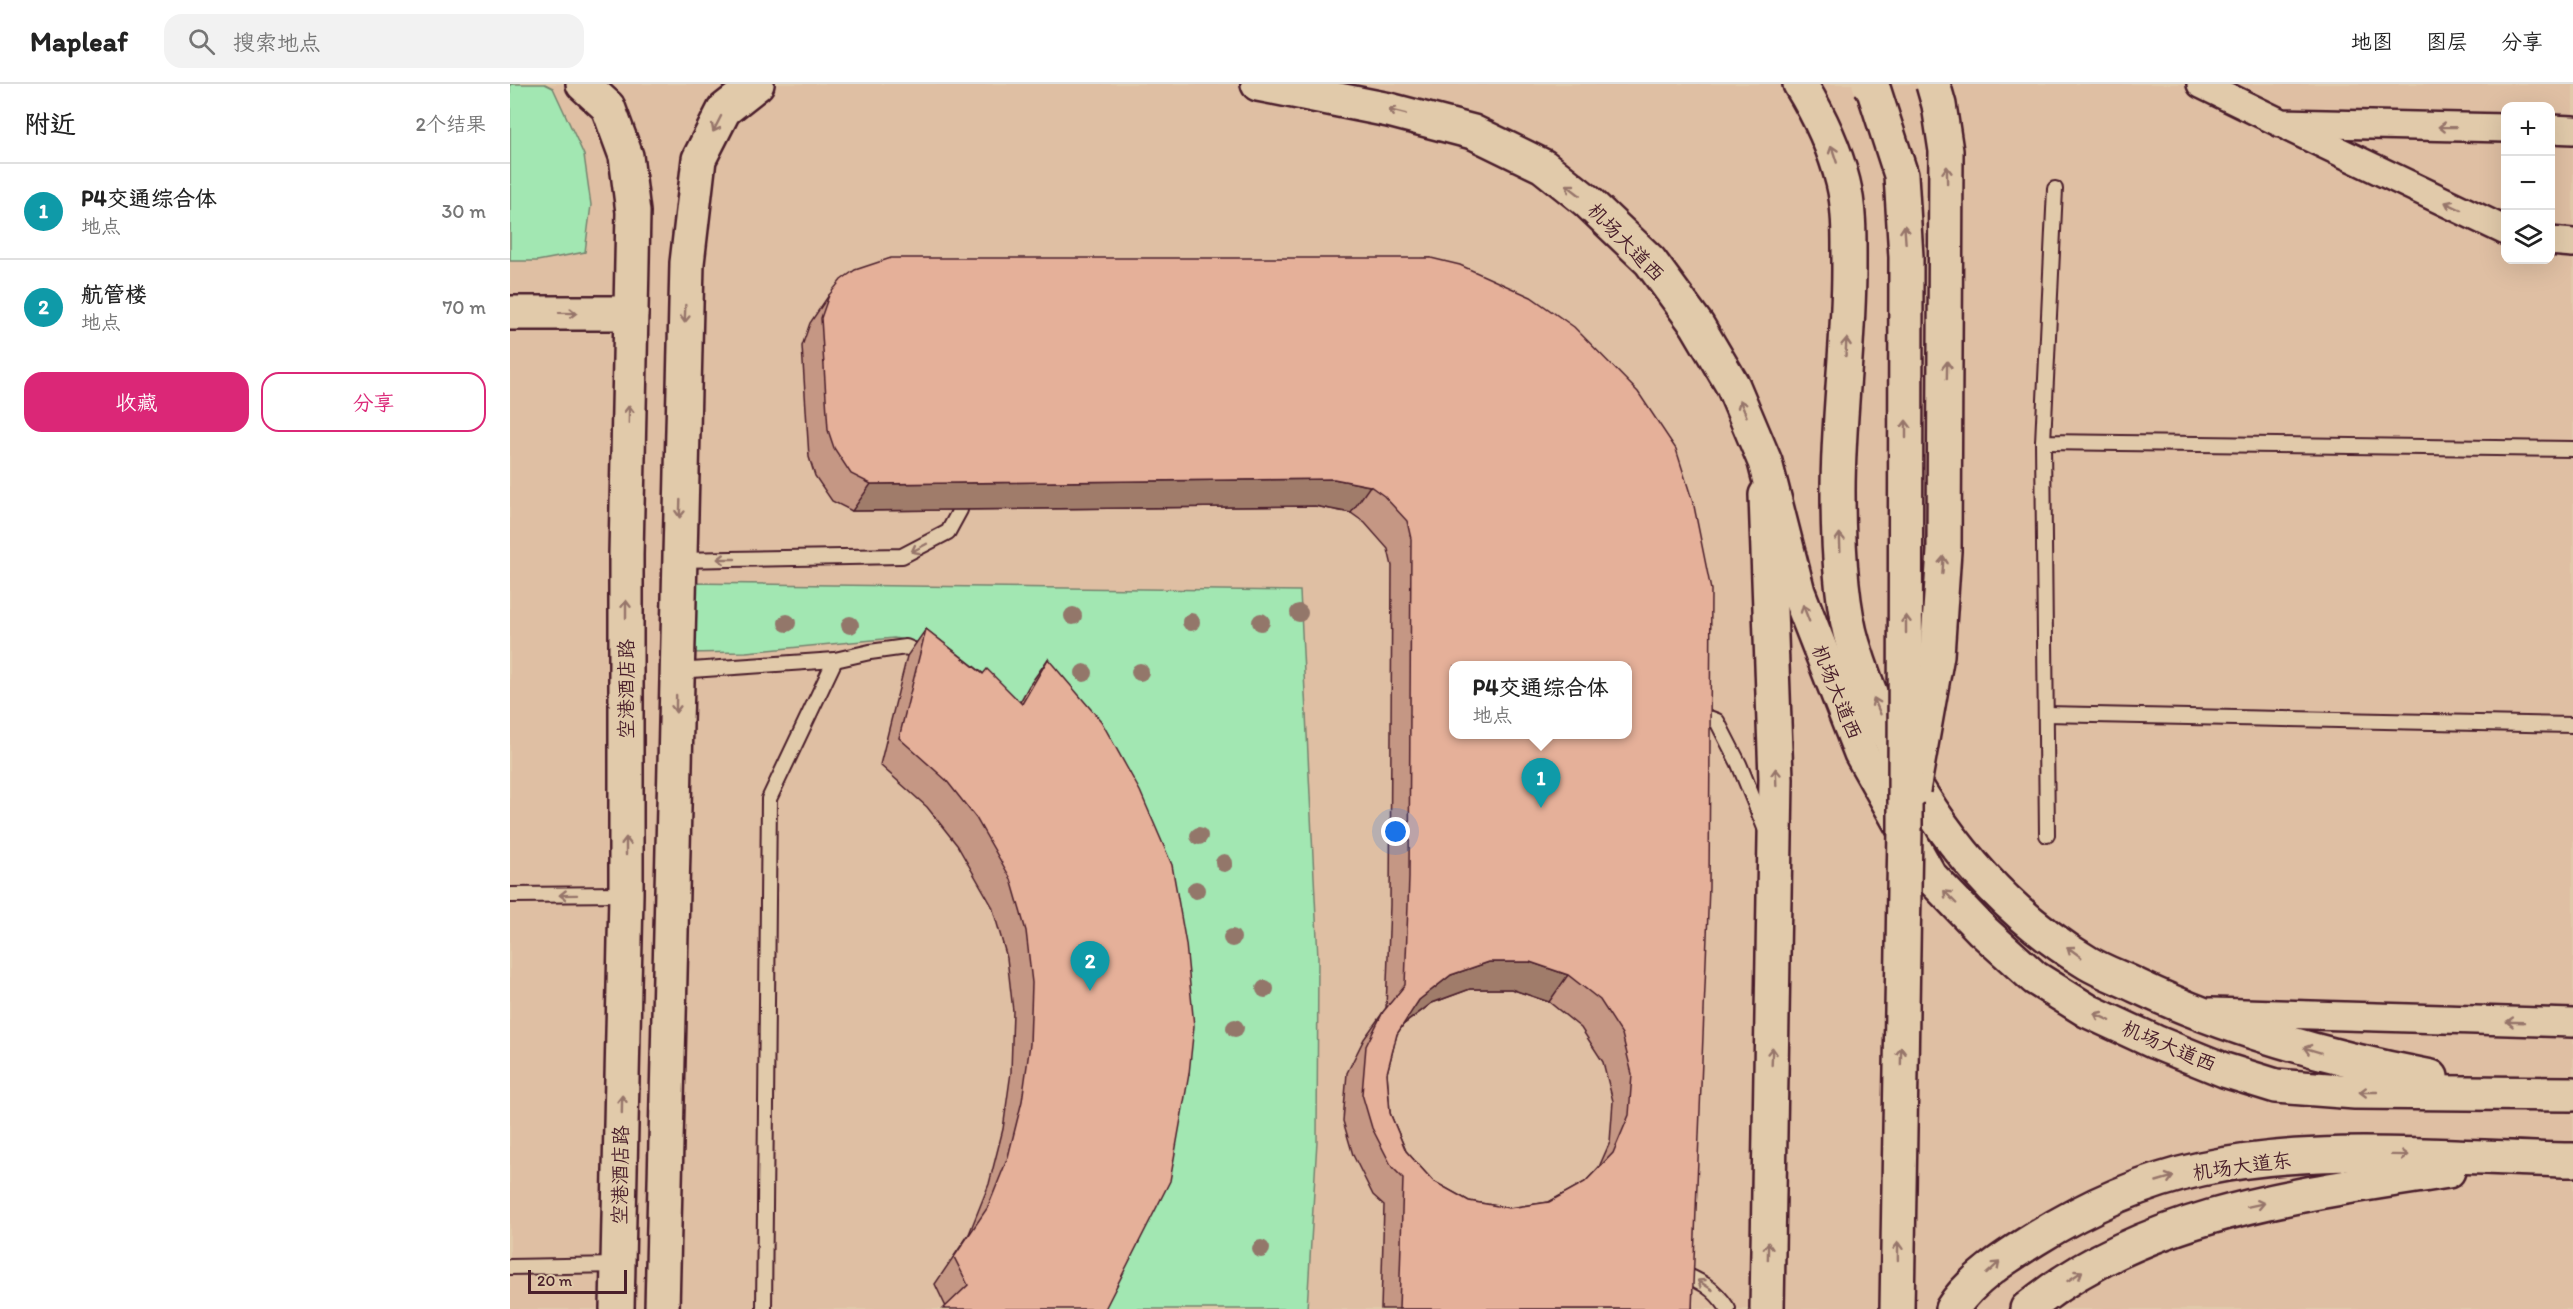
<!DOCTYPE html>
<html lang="zh">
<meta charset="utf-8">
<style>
:root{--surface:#fff;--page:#f2f2f2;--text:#222;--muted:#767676;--line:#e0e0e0;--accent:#db2777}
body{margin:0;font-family:Itim,"LXGW WenKai TC",sans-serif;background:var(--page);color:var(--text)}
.controls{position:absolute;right:18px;top:18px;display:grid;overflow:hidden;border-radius:12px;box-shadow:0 6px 24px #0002}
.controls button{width:54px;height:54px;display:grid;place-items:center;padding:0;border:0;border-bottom:2px solid var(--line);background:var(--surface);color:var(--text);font:30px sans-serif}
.scale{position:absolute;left:18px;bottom:15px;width:99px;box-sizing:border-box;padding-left:6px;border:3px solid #4a1f2b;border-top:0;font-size:16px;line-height:21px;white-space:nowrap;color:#4a1f2b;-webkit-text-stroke:4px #e1caaa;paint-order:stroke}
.you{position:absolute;left:886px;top:748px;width:21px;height:21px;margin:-15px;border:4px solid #fff;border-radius:50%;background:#1a73e8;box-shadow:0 0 0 9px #1a73e833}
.badge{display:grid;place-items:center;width:39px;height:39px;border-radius:50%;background:var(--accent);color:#fff;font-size:20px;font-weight:700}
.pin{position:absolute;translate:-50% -50px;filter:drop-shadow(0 2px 3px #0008)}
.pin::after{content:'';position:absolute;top:32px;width:21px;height:18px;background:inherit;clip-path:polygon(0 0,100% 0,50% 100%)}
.popup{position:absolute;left:939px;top:577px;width:183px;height:78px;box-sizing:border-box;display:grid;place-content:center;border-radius:12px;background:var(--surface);filter:drop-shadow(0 2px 4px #0005);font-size:20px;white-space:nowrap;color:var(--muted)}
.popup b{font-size:22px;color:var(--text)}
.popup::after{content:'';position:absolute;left:50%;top:100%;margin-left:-12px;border:12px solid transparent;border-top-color:var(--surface)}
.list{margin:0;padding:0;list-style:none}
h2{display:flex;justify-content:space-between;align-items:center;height:78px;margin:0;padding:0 24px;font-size:26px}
h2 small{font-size:20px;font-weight:400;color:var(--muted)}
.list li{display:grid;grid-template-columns:39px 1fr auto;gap:18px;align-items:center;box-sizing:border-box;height:96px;padding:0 24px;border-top:2px solid var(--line)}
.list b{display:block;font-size:22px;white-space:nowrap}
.list p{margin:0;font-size:20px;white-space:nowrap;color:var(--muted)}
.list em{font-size:20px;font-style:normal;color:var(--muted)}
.actions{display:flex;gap:12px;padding:18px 24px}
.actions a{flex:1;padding:14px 0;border:2px solid var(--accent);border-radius:18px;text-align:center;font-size:21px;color:var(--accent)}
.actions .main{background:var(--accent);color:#fff}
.icon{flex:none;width:33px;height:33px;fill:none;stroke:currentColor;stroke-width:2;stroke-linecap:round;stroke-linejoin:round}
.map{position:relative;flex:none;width:2063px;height:1225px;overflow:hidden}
header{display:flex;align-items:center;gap:36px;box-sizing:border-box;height:84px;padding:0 30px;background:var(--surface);border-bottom:2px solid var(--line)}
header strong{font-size:28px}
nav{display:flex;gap:33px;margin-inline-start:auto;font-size:21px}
.search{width:420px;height:54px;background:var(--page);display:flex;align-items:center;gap:15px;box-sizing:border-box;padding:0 21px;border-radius:18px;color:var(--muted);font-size:22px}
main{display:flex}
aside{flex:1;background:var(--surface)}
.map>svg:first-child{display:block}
</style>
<header>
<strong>Mapleaf</strong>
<div class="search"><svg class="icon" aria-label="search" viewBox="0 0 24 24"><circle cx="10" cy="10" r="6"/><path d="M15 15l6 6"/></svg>搜索地点</div>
<nav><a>地图</a><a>图层</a><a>分享</a></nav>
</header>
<main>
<aside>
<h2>附近<small>2个结果</small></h2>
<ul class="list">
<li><span class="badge" style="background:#0f9aa8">1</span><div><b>P4交通综合体</b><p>地点</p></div><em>30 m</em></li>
<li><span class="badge" style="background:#0f9aa8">2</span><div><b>航管楼</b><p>地点</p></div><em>70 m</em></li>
</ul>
<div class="actions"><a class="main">收藏</a><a>分享</a></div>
</aside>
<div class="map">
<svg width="2063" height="1225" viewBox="0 0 2063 1225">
<rect width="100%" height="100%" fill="#e1caaa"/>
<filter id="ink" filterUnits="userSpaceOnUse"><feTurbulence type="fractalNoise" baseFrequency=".0167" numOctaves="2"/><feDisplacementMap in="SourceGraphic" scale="12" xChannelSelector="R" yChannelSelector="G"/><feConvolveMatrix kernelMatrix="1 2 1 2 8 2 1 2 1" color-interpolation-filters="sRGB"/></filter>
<g filter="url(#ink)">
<path fill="#dfbfa3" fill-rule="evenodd" d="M0,0H2063V1225H0ZM1996,22H2040V176H1996ZM944,582H1118V650H944Z"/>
<g fill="#a2e7b2" stroke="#76836e" stroke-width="1.5">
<path d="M0,0H35L43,4L74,71L81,121L75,168L27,177H0Z"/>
<path d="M176,499L790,507L808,874L807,1057L797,1225H590L519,602L502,632L412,559L384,554L236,568L176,569Z"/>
</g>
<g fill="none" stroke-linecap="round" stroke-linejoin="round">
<g stroke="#4a1f2b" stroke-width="18">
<g id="service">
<path d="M1545,105L1533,358L2063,365"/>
<path d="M1533,358L1537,751"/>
<path d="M168,476L392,472L438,448L450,426"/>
<path d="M167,587L325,576L360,568L396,563L417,572"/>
<path d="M1183,628L1207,637L1229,680L1255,744"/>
<path d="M1536,630L2063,641"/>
<path d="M0,811L116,810"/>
<path d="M0,1183L108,1181"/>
<path d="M1166,1187C1189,1196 1204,1203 1218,1225"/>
<path d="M254,1225L259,715L325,576"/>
</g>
</g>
<g stroke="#4a1f2b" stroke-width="32">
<g id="minor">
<path d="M1691,0L1771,39L1996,44"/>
<path d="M1780,44L1996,147"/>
<path d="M2040,45L2063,46"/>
<path d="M2040,157L2063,159"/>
<path d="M1701,928L2063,939"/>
</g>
</g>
<g stroke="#4a1f2b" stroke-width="38">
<g id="tertiary">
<path d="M73,0L98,23L116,72L123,128L116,471V810L107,1225"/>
<path d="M0,229H121"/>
<path d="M152,1225L177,179L189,75L214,26L247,0"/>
</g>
</g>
<g stroke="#4a1f2b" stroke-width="38">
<path id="secondary" d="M1256,411L1266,695L1257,1225"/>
</g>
<g stroke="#4a1f2b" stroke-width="38">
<g id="trunk">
<path d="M748,0L879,26L963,48L1033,82L1077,117L1140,177L1187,241L1223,302L1255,378L1288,508L1351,669L1420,792L1472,846L1525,894L1578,927L1645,958L1714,986L1766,1002L1845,1008L2063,1010"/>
<path d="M1290,0C1309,31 1324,62 1333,98C1340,126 1339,156 1339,185C1339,259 1328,333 1328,407C1328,453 1330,517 1343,560C1382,687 1462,810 1578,879C1593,888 1611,894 1627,902C1719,946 1821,974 1921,993"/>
<path d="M1442,1225C1460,1196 1496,1173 1525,1155C1576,1123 1631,1098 1691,1085C1812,1059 1940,1074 2063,1076"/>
<path d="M1517,1225C1634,1128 1793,1110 1938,1087"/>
</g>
</g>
<use href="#service" stroke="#e1caaa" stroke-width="14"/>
<use href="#minor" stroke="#e1caaa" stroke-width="27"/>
<use href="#tertiary" stroke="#e1caaa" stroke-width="33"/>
<use href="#secondary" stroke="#e1caaa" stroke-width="33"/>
<use href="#trunk" stroke="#e1caaa" stroke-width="33"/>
<g stroke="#4a1f2b" stroke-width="38" stroke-linecap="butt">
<path id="secondary-bridge" d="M1403,706L1427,571L1434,467L1436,67L1429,21L1423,0"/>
</g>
<g stroke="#4a1f2b" stroke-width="38" stroke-linecap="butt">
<path id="trunk-bridge" d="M1359,0L1364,7L1391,91L1396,173L1395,746L1387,1225"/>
</g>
<use href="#secondary-bridge" stroke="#e1caaa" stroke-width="33"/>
<use href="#trunk-bridge" stroke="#e1caaa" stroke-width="33"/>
</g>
<g fill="#93776b">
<circle cx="789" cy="529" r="9"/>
<circle cx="563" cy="532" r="9"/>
<circle cx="681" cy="538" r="9"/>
<circle cx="751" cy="538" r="9"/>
<circle cx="277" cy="539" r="9"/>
<circle cx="340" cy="541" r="9"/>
<circle cx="630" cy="588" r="9"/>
<circle cx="574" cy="589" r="9"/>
<circle cx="689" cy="752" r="9"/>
<circle cx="714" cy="779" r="9"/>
<circle cx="686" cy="806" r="9"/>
<circle cx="722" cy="854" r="9"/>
<circle cx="755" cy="905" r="9"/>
<circle cx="725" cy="944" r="9"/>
<circle cx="751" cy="1165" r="9"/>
</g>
<g fill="#c59784" stroke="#4a1f2b" stroke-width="1.5" fill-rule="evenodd">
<path d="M921,174L1182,1206V1225H871L874,1121L863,1111L843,1071L833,1037L837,989L854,955L876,924L880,821L882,482L878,465L855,439L841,429L805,422L342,427L322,417L305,392L299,373L292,262L300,239L319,211ZM960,905H1001L1039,918L1071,944L1093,978L1103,1017L1100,1058L1089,1083L1075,1098L1039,1118L999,1124L959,1117L923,1097L896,1067L880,1029L877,989L887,950L893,941L922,919Z"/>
<path d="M416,545L510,618L519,602L538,575L679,990L436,1223L425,1200L459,1150L479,1100L493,1045L501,988L503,927L497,874L482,822L447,761L417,723L370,681L397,572Z"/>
</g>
<g fill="#a07b6b" stroke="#4a1f2b" stroke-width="1.5">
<path d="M824,395L860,402L841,429L805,422L342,427L361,400Z"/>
<path d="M979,878H1020L1058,891L1039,918L1001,905H960L922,919L890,943L909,916L941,891Z"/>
</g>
<g fill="#e5b099" stroke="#4a1f2b" stroke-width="1.5" fill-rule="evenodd">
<path d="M381,174H921L950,181L1021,213L1064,243L1128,308L1166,365L1184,422L1201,506L1199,803L1182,1225H889L893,1094L882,1083L862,1044L852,1010L856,962L873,928L895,901L899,794L901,455L897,437L874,412L860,402L824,395L361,400L341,390L324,364L318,346L311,234L319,211L331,196L345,186ZM944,582H1118V651H944ZM979,878H1020L1058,891L1090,916L1112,950L1122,990L1119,1031L1103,1069L1075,1098L1039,1118L999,1124L959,1117L923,1097L896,1067L880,1029L877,989L887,950L909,916L941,891Z"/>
<path d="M416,545L473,590L477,585L512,620L538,575L591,637L630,707L662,781L676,860L684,942L679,990L660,1097L595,1225H433L458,1201L444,1173L478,1123L498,1073L512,1017L520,960L522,899L516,847L501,795L466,734L436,696L389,654Z"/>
</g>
<defs><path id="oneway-shaft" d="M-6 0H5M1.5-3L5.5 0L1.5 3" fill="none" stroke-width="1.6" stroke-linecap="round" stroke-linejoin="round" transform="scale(1.5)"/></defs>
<g stroke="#96746a">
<use href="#oneway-shaft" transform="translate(887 28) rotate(-166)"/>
<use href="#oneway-shaft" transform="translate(207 40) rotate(117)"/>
<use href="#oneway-shaft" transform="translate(1937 43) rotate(-179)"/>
<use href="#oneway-shaft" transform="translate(1324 70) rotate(-108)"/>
<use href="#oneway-shaft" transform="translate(1437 91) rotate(-91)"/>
<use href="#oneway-shaft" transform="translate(1063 106) rotate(-142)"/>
<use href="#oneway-shaft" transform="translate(1943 122) rotate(-154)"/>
<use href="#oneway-shaft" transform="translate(1395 150) rotate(-94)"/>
<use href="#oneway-shaft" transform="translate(58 229) rotate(1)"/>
<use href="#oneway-shaft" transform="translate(175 230) rotate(92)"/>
<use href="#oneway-shaft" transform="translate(1336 263) rotate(-87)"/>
<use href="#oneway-shaft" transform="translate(1437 286) rotate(-89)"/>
<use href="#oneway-shaft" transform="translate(1233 324) rotate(-113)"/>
<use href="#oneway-shaft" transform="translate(119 330) rotate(-89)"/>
<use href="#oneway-shaft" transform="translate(1396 345) rotate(-90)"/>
<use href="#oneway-shaft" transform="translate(170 425) rotate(92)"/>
<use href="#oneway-shaft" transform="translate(1330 458) rotate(-92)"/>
<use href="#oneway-shaft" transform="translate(409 464) rotate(152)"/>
<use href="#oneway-shaft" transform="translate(216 475) rotate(180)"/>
<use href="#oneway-shaft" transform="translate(1433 481) rotate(-86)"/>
<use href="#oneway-shaft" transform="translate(116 525) rotate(-90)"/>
<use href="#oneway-shaft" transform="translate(1296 529) rotate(-111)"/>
<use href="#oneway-shaft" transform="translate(1396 540) rotate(-90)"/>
<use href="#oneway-shaft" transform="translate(166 620) rotate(91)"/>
<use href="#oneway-shaft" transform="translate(1367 622) rotate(-113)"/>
<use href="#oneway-shaft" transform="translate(1266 693) rotate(-92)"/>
<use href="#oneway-shaft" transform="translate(116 762) rotate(-90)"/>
<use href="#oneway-shaft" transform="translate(58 811) rotate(179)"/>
<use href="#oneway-shaft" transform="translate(1440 813) rotate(-134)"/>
<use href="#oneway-shaft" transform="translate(1564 868) rotate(-144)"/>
<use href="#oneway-shaft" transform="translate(1592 933) rotate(-155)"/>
<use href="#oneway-shaft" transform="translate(2005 938) rotate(-178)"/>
<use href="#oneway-shaft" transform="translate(1802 966) rotate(-163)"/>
<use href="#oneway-shaft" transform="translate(1262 972) rotate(-88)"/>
<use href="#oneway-shaft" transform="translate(1391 972) rotate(-89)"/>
<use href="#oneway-shaft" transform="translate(1858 1008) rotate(-180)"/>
<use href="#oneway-shaft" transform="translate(112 1020) rotate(-89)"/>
<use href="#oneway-shaft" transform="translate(1890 1071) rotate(1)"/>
<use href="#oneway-shaft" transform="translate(1655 1095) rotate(-16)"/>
<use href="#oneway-shaft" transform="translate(1746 1121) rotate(-12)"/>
<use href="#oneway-shaft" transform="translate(1258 1167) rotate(-89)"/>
<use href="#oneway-shaft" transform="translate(1388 1167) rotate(-89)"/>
<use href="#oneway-shaft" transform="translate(1483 1184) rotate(-42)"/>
<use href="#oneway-shaft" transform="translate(1565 1192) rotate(-33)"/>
<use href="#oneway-shaft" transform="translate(1195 1201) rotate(-147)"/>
</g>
</g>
<g text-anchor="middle" stroke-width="6" stroke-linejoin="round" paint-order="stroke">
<g font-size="20" fill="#4a1f2b" stroke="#e1caaa">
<text transform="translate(1116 158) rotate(46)" y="7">机场大道西</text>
<text transform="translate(116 605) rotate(-90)" y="7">空港酒店路</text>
<text transform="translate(1327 608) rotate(68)" y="7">机场大道西</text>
<text transform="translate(1659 962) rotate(23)" y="7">机场大道西</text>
<text transform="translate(1732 1082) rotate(-8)" y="7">机场大道东</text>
<text transform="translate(110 1091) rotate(-89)" y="7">空港酒店路</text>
</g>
</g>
</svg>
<div class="controls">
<button>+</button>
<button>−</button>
<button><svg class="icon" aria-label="layers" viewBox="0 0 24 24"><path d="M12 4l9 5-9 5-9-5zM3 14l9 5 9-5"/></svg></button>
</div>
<div class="scale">20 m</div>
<div class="you"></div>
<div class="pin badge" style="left:1031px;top:724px;background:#0f9aa8">1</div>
<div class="popup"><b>P4交通综合体</b>地点</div>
<div class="pin badge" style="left:580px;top:907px;background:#0f9aa8">2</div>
</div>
</main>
